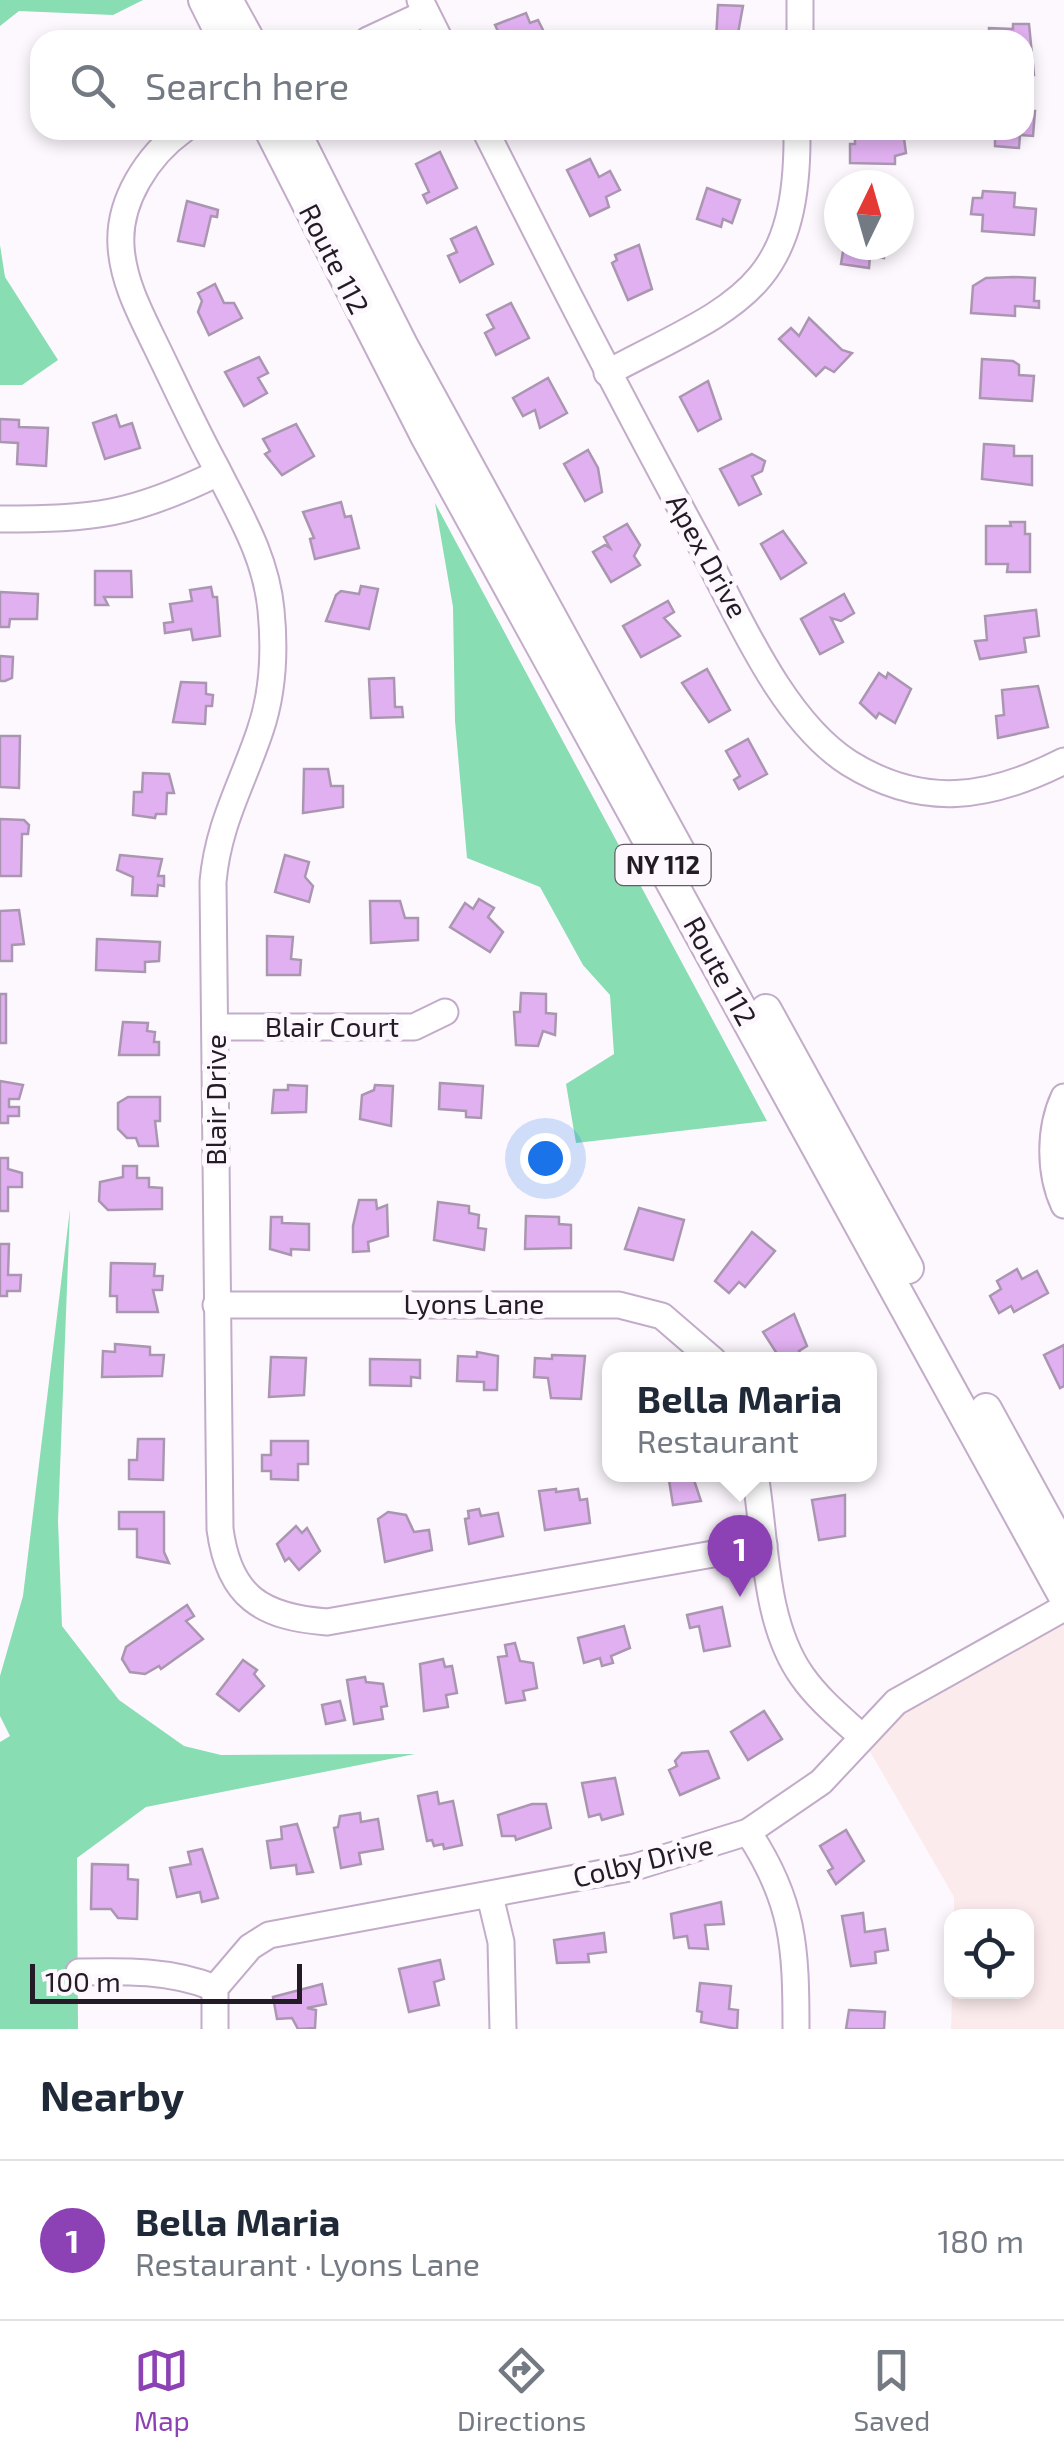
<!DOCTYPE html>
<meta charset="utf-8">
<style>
:root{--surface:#fff;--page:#f2f2f3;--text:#1f2937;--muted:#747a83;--line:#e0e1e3;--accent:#8c42b4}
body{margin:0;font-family:"Exo 2",sans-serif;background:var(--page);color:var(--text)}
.controls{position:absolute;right:30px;bottom:30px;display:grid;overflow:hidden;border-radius:20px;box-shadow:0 5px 15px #0003}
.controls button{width:90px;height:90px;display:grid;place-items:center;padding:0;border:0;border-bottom:2px solid var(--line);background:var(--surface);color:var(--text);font:50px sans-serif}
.compass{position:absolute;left:824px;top:170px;width:90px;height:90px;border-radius:50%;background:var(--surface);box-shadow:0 5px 15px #0003;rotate:5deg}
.scale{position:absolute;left:30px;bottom:25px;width:272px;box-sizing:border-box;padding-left:10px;border:5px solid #231b26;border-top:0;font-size:28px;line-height:35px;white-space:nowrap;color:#231b26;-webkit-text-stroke:8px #fdf8fe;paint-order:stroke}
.you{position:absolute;left:545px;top:1158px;width:35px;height:35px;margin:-25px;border:8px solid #fff;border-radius:50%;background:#1a73e8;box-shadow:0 0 0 15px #1a73e833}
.badge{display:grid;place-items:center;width:65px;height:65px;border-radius:50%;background:var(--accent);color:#fff;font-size:32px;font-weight:700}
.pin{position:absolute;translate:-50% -82px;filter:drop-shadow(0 2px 5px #0008)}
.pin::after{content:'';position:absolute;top:52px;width:35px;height:30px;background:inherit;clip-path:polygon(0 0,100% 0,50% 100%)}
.popup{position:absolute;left:602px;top:1352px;width:275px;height:130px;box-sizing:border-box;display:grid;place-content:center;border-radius:20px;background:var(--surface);filter:drop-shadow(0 2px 8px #0005);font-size:32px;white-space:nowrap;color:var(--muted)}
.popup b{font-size:38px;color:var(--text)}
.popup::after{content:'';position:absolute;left:50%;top:100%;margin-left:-20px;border:20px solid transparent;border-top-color:var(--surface)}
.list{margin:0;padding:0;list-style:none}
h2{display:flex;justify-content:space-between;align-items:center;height:130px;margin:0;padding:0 40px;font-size:42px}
h2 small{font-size:32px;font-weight:400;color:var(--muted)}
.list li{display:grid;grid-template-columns:65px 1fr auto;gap:30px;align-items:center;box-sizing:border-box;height:160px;padding:0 40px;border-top:2px solid var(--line)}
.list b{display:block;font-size:38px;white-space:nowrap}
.list p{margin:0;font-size:32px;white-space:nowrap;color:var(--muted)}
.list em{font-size:32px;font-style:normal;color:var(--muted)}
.icon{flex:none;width:55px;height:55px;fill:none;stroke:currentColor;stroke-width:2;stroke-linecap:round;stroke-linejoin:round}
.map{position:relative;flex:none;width:1064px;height:2029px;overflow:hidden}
.search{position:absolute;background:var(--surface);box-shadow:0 5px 15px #0003;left:30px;right:30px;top:30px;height:110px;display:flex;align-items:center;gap:25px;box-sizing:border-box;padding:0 35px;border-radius:30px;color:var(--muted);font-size:38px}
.sheet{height:290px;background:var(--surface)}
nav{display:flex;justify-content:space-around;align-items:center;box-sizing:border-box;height:140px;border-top:2px solid var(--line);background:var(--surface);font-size:28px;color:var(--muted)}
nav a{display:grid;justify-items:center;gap:5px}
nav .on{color:var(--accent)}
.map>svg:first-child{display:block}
</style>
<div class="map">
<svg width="1064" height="2029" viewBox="0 0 1064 2029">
<rect width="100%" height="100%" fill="#fdf8fe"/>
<path fill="#fcebec" d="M1064,1608V2029H951L952,1992H1026V1916H954V1897L861,1736Z"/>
<g fill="#88ddb3">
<path d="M0,0H143L113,15L19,11L0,26Z"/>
<path d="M0,245L5,277L58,360L22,385H0Z"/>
<path d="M435,503L767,1121L576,1143L566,1084L614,1054L610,995L583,965L540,887L467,858L455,721L453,607Z"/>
<path d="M70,1209L58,1521L62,1626L119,1700L184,1746L221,1755L415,1754L146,1807L77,1858L78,2029H0V1742L10,1736L0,1716V1676L23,1596Z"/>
</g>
<g fill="#e1b0f1" stroke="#ab96b2" stroke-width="2.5">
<path d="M718,5L743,6L737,39L716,40Z"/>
<path d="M526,13L530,23L538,20L544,32L531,40H502L495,25Z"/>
<path d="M1013,24H1029L1034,75H1024V40H989V28L1013,29Z"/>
<path d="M1024,111H1035L1033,136L1020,135L1019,148L995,146V130H1024Z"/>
<path d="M862,130L903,131L906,153L895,156V164L850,163V144H855V136H862Z"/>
<path d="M440,152L457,188L427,203L423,195L429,192L416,164Z"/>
<path d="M590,159L599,177L610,171L620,190L606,197L609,207L590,216L567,170Z"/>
<path d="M707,188L740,200L732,223L723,219L721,227L697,219Z"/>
<path d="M983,191L1015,193L1014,207L1036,209L1034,235L982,231L983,215L971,214L973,198H982Z"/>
<path d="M187,201L218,210L217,217L211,216L204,246L178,241Z"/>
<path d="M476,227L493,264L460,282L448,256L457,252L451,239Z"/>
<path d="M639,245L652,289L628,300L612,263L617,260L615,255Z"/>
<path d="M844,245H885L884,258L870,256L869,268L841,264Z"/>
<path d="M1014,277L1035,278L1034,301H1039V308L1015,306V316L971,313L973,286L986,278Z"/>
<path d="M215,284L224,303H234L242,318L209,335L198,312L202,301L198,293Z"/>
<path d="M511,303L529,338L496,355L485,333L494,328L487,315Z"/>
<path d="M809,318L842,350L852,353L834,372L825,367L816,376L779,339L791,328L799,336Z"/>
<path d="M259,357L268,373L258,378L267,393L244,406L225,372Z"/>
<path d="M982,359L1013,361L1019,365V375L1034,376L1032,401L980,398Z"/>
<path d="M548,378L567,413L540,428L535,410L523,416L513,398Z"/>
<path d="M708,381L721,419L698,431L680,397Z"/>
<path d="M116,415L120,427L132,423L140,448L105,459L93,423Z"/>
<path d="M0,419L19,420V427L48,428L46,466L17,464L18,443L0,442Z"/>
<path d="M296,424L314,456L282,475L265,454L270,451L263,439Z"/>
<path d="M984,444L1014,446V456H1032V485L982,479Z"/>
<path d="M588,450L598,468L602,492L585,501L564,464Z"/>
<path d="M752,454L765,461L762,471L752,476L761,494L739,505L720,469Z"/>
<path d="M341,502L345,517L351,516L359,548L315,559L310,539L314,538L303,512Z"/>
<path d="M1010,522H1025V534H1030V572H1007L1008,564H986V526H1011Z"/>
<path d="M627,524L640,545L634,556L640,565L611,582L593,552L605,545L610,548L604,537Z"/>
<path d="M783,531L806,563L781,579L761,544Z"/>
<path d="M95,571H131L132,597H104L108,605H95Z"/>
<path d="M361,586L378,589L369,629L326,621L336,595L341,591L359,594Z"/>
<path d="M211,587L213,597H217L220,636L193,640L191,629L165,633L164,623L173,622L170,604L192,601L190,590Z"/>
<path d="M0,592L38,594L37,619H10L9,627H0Z"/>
<path d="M844,594L854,613L841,621L831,618L843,642L820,654L801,619Z"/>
<path d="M668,601L674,612L664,618L680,636L641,657L623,626Z"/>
<path d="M1036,610L1039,636L1024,638L1026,652L980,659L975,641L987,640L985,616Z"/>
<path d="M0,656L13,657L12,678L5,681H0Z"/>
<path d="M707,669L730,710L709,722L682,683Z"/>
<path d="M879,673L886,678L888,673L911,689L895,723L879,713L876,718L860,703Z"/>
<path d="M394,678L395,707H402L403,717L371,718L369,679Z"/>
<path d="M181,682L206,683V694L213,695L212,706H206L205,724L173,722Z"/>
<path d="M1038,686L1048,727L998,738L996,716L1004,715L1002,690Z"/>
<path d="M0,736H20L19,788L0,787Z"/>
<path d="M748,739L767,774L739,789L734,780L740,776L726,751Z"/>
<path d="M304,769H328L331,786H343V807L303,813Z"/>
<path d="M143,773L169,774L174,793H167L166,814H156L155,818L133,815L134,792H142Z"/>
<path d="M0,819L24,820L29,825L28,834H22L21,876H0Z"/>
<path d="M120,855L162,859L158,876H164V886L158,885L157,896L132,895L133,877L117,870Z"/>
<path d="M285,855L309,862L305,877L313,886L309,902L275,892Z"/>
<path d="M479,899L494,908L488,917L503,932L490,952L450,927L465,903L473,909Z"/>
<path d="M370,901H400L405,918H418V940L371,943Z"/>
<path d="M19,910L24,944L12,945V961H0V911Z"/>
<path d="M267,936L293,937L291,959L301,960L300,975H267Z"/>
<path d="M97,939L160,942L159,961L145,962V972L96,970Z"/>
<path d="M521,993L546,994V1013L556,1014L555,1035L543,1031L538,1046L516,1045L514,1012H520Z"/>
<rect x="0" y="994" width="6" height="49"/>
<path d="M123,1022L148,1023L147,1031L155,1032L154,1042H159V1055H119Z"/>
<path d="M0,1081L23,1085L19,1099H9V1107H19V1116H8V1123H0Z"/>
<path d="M440,1083L483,1086L481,1118L466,1117V1111L439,1109Z"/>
<path d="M288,1085L307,1086L306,1112L272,1113L274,1090H288Z"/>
<path d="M375,1085L393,1086L391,1126L360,1119L362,1095L374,1090Z"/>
<path d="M128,1097H160V1121H155L158,1146H139L136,1138H127L118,1129V1103Z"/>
<path d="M0,1158H8V1169L22,1173V1187H8V1211H0Z"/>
<path d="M123,1166H137V1178H149V1187L162,1188V1209L108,1210L99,1201L100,1182L123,1177Z"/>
<path d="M359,1200H376L377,1209L387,1205L388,1236L368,1242L369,1251L353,1252V1226Z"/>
<path d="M438,1202L469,1206V1213L479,1215L478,1228L486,1229L484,1250L434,1240Z"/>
<path d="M639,1208L684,1220L673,1260L625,1249Z"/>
<path d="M526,1216L559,1217V1224L571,1225V1248L525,1249Z"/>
<path d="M271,1217H282V1223L309,1224V1250L291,1249V1255L270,1249Z"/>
<path d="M752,1232L775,1251L745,1287L739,1282L729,1293L715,1281Z"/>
<path d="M0,1244H9L8,1275H21L20,1291H7V1296H0Z"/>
<path d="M111,1263L155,1264L154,1276H163L162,1290H153L158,1312H117V1296H110Z"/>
<path d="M1017,1269L1022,1279L1037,1271L1048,1293L1014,1312L1011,1306L999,1313L990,1296L1001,1289L997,1281Z"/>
<path d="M794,1314L807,1346L799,1351L804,1360H781L763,1332Z"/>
<path d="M115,1344L150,1347V1355H164L162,1376L102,1377L103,1351L115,1352Z"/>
<path d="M1064,1345V1386L1060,1388L1044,1355Z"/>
<path d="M477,1352L498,1356L497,1390H484V1382L457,1381L458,1356L477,1357Z"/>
<path d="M552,1355L585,1356L581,1399L551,1398L548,1378L534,1377L535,1358L552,1359Z"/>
<path d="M271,1357L306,1358L304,1395L269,1397Z"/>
<path d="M370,1359L420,1360V1378L411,1377V1386L370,1385Z"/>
<path d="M138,1439H164L163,1480L129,1479V1460H137Z"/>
<path d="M271,1441H308V1464H298V1480L271,1479V1471H262V1455H271Z"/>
<path d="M668,1474H692L701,1501L673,1505Z"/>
<path d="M556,1489V1492L578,1489L580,1500L587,1499L590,1523L545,1530L539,1491Z"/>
<path d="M845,1495V1536L819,1540L812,1500Z"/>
<path d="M479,1509L481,1516L498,1513L503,1536L469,1544L465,1519L469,1518L468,1511Z"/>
<path d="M119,1512H164V1552L169,1563L137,1557V1529H119Z"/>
<path d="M388,1512L406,1515L414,1532L429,1530L432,1550L385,1562L378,1519Z"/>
<path d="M296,1526L302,1533L307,1528L320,1551L299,1570L289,1558L285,1561L277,1544Z"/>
<path d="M187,1605L194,1616L186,1621L203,1639L161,1669L159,1666L145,1674L130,1672L122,1659L126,1647Z"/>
<path d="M722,1607L730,1646L704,1651L699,1626L690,1628L687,1615Z"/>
<path d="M624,1626L630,1648L611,1656L613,1663L602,1666L600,1658L584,1663L578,1638Z"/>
<path d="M515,1643L520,1661L533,1663L537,1688L523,1691L525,1700L506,1703L498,1657L507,1656L505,1645Z"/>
<path d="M443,1659L445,1667L452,1666L457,1693L446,1695L448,1707L424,1711L420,1664Z"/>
<path d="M243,1660L257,1670L254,1674L264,1686L239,1711L217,1694Z"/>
<path d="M365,1677L366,1682L383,1684L387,1706L381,1707L383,1719L354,1724L347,1680Z"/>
<path d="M340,1701L345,1720L326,1724L322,1705Z"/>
<path d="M764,1711L782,1739L748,1760L731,1732Z"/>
<path d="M708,1751L719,1778L680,1795L669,1770L677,1766L675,1761L682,1753Z"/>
<path d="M615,1778L623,1814L602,1820L600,1814L589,1817L582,1783Z"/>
<path d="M437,1792L439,1804L453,1801L462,1845L444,1849L443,1844L434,1846L432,1840L427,1841L418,1796Z"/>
<path d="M532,1804H546L551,1828L516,1840L515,1836H502L498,1815Z"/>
<path d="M360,1813L361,1822L378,1819L383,1849L359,1853L361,1864L341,1868L334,1828L338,1827L340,1816Z"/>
<path d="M297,1824L313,1872L297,1874L296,1865L271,1868L267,1841L282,1839L281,1827Z"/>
<path d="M846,1830L864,1861L836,1884L828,1871L833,1868L820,1846Z"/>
<path d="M202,1849L218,1898L202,1902L200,1892L177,1897L170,1868L191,1864L188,1852Z"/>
<path d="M92,1864L128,1865V1879L138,1880L137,1919L118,1918L111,1909H91Z"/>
<path d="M721,1902L724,1924L705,1925L708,1949L689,1948L687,1936L674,1938L671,1914Z"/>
<path d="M863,1913L865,1932L885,1929L888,1950L875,1952L876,1963L851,1966L842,1916Z"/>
<path d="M604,1933L606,1952L588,1954L589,1962L557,1963L554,1940Z"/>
<path d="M440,1960L444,1979L434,1982L439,2005L409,2012L399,1969Z"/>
<path d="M700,1983L731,1986L729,2009L738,2010L737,2029L701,2022L702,2012L697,2011Z"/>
<path d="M322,1984L326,2004L307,2008L316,2010L315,2028L298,2029L292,2018L277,2019L273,1997Z"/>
<path d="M849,2010L885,2012L884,2029H846Z"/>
</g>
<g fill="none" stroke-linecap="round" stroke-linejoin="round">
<g stroke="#c2acc9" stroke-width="29">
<g id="minor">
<path d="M420,0L440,40"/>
<path d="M800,0V40"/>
<path d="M368,40L426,13"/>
<path d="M183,130C148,155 118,201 121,246C123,282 141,315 156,346C176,387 195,429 217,469C240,515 266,557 271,610C275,650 273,693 260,731C242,785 218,824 213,882L220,1529C229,1597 262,1617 327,1622L764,1545"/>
<path d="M485,130C554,268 624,404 698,540C736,610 780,719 849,763C923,809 989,799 1064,761"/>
<path d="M607,373C735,305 799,293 797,130"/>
<path d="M0,519C95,519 132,515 218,473"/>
<path d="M216,1027H414L445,1012"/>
<path d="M1064,1097C1049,1129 1049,1173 1064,1205"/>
<path d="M216,1305H619L662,1316L713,1360"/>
<path d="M755,1474C766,1538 763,1621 802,1676C818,1699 840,1717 861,1736"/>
<path d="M748,1832C794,1901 796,1948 796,2029"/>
<path d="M490,1896L501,1942L503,2029"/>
<path d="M79,1972C125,1971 171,1970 215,1988"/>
<path d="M215,2029V1988L250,1947L269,1935L635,1867L748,1832L821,1782L896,1702L1064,1608"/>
</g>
</g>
<g stroke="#c2acc9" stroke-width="34">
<g id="major">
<path d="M204,0L224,40"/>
<path d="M227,0L249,40"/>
<path d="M270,130L426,436L1064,1596"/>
<path d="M294,130L402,345L684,860"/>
<path d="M766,1010L908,1268"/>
<path d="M986,1409L1064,1551"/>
</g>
</g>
<use href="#minor" stroke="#fff" stroke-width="25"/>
<use href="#major" stroke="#fff" stroke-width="30"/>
</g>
<g text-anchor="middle" stroke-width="10" stroke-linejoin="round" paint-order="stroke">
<rect fill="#fdf8fe" stroke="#645d67" stroke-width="2.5" x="615.5" y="845" width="95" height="40" rx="8"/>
<g font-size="25" font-weight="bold" fill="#231b26">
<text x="663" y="874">NY 112</text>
</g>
<g font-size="28" fill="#231b26" stroke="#fdf8fe">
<text transform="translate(334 259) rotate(63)" y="10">Route 112</text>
<text transform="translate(707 556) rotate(61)" y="10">Apex Drive</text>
<text transform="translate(720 971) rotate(61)" y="10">Route 112</text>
<text x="332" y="1037">Blair Court</text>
<text transform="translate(216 1100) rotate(-90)" y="10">Blair Drive</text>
<text x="474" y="1314">Lyons Lane</text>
<text transform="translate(643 1861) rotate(-14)" y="10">Colby Drive</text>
</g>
</g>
</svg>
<div class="controls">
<button><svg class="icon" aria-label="locate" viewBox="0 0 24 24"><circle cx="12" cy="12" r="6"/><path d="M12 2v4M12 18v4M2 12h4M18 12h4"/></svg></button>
</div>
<svg class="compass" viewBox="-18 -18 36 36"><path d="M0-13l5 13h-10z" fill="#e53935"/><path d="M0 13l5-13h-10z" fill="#747a83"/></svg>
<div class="scale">100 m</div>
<div class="you"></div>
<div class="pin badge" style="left:740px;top:1597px">1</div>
<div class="popup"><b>Bella Maria</b>Restaurant</div>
<div class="search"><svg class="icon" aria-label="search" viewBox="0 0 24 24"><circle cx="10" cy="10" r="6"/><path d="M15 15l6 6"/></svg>Search here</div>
</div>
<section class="sheet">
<h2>Nearby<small></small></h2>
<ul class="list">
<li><span class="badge">1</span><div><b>Bella Maria</b><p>Restaurant · Lyons Lane</p></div><em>180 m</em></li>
</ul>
</section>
<nav>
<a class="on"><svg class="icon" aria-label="map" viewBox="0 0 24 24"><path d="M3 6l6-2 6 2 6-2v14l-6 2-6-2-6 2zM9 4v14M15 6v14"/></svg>Map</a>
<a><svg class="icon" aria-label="directions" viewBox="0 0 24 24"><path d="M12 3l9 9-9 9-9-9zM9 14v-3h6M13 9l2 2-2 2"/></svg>Directions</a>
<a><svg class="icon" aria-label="saved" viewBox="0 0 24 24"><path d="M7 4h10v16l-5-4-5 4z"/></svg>Saved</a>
</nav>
